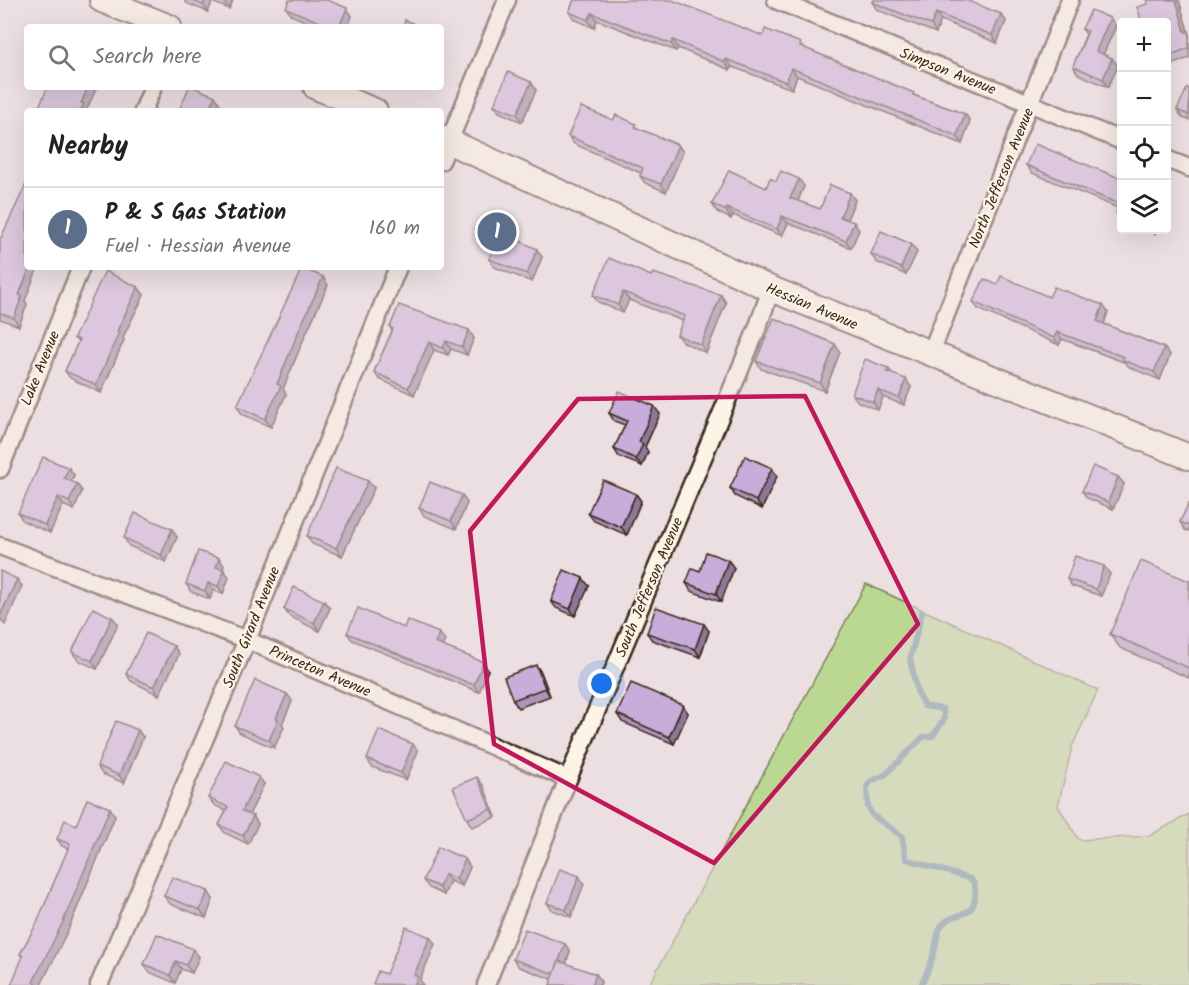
<!DOCTYPE html>
<meta charset="utf-8">
<style>
:root{--surface:#fff;--page:#f2f2f2;--text:#222;--muted:#767676;--line:#e0e0e0;--accent:#b45309}
body{margin:0;font-family:Kalam,sans-serif;background:var(--page);color:var(--text)}
.controls{position:absolute;right:18px;top:18px;display:grid;overflow:hidden;border-radius:6px;box-shadow:0 6px 24px #0002}
.controls button{width:54px;height:54px;display:grid;place-items:center;padding:0;border:0;border-bottom:2px solid var(--line);background:var(--surface);color:var(--text);font:30px sans-serif}
.you{position:absolute;left:602px;top:684px;width:21px;height:21px;margin:-15px;border:4px solid #fff;border-radius:50%;background:#1a73e8;box-shadow:0 0 0 9px #1a73e833}
.badge{display:grid;place-items:center;width:39px;height:39px;border-radius:50%;background:var(--accent);color:#fff;font-size:20px;font-weight:700}
.pin{position:absolute;translate:-50% -50%;border:3px solid #fff;box-shadow:0 2px 6px #0006}
.list{margin:0;padding:0;list-style:none}
h2{display:flex;justify-content:space-between;align-items:center;height:78px;margin:0;padding:0 24px;font-size:26px}
h2 small{font-size:20px;font-weight:400;color:var(--muted)}
.list li{display:grid;grid-template-columns:39px 1fr auto;gap:18px;align-items:center;box-sizing:border-box;height:84px;padding:0 24px;border-top:2px solid var(--line)}
.list b{display:block;font-size:22px;white-space:nowrap}
.list p{margin:0;font-size:20px;white-space:nowrap;color:var(--muted)}
.list em{font-size:20px;font-style:normal;color:var(--muted)}
.icon{flex:none;width:33px;height:33px;fill:none;stroke:currentColor;stroke-width:2;stroke-linecap:round;stroke-linejoin:round}
.map{position:relative;flex:none;width:1189px;height:985px;overflow:hidden}
.search{position:absolute;background:var(--surface);box-shadow:0 6px 24px #0002;left:24px;top:24px;width:420px;height:66px;display:flex;align-items:center;gap:15px;box-sizing:border-box;padding:0 21px;border-radius:6px;color:var(--muted);font-size:22px}
.panel{position:absolute;background:var(--surface);box-shadow:0 6px 24px #0002;left:24px;top:108px;width:420px;height:162px;border-radius:6px}
.map>svg:first-child{display:block}
</style>
<div class="map">
<svg width="1189" height="985" viewBox="0 0 1189 985">
<rect width="100%" height="100%" fill="#ecdfe1"/>
<filter id="ink" filterUnits="userSpaceOnUse"><feTurbulence type="fractalNoise" baseFrequency=".0167" numOctaves="2"/><feDisplacementMap in="SourceGraphic" scale="12" xChannelSelector="R" yChannelSelector="G"/><feConvolveMatrix kernelMatrix="1 2 1 2 8 2 1 2 1" color-interpolation-filters="sRGB"/></filter>
<g filter="url(#ink)">
<path fill="#bad891" stroke="#7a8158" stroke-width="1.5" d="M866,584L1098,690L1072,747L1058,806L1079,840L1149,836L1189,814V985H649Z"/>
<g fill="none" stroke-linecap="round" stroke-linejoin="round">
<path stroke="#668c95" stroke-width="6" d="M921,985C925,977 929,968 932,959C936,949 936,938 940,928C949,911 975,920 975,896C976,890 975,884 971,879L906,859L902,836L872,815L868,807L867,787L871,781L885,775L923,737L933,736L944,719L943,709L924,706L917,691L910,659L922,612"/>
<g stroke="#3b2a1e" stroke-width="21">
<g id="street">
<path d="M776,0L1122,141"/>
<path d="M143,111L153,87"/>
<path d="M1166,159L1189,168"/>
<path d="M441,161L507,0"/>
<path d="M930,355L1070,0"/>
<path d="M0,469L81,267"/>
<path d="M0,546L247,640L568,779"/>
<path d="M99,985L247,640L398,267"/>
<path d="M486,985L568,779L757,329L771,289"/>
</g>
</g>
<g stroke="#3b2a1e" stroke-width="28">
<g id="secondary">
<path d="M102,0L169,27"/>
<path d="M316,87L375,111"/>
<path d="M441,138L771,289L1189,457"/>
</g>
</g>
<use href="#street" stroke="#fcf5e5" stroke-width="16"/>
<use href="#secondary" stroke="#fcf5e5" stroke-width="24"/>
</g>
<g fill="#ac94bb" stroke="#3b2a1e" stroke-width="1.5">
<path d="M184,0H233L229,9L212,2L208,12L186,3Z"/>
<path d="M574,0L763,36L805,49L916,96L965,114L970,121L962,144L797,76L792,89L732,67L730,70L678,48L676,51L597,20L594,28L574,19L569,12Z"/>
<path d="M1147,0H1179L1188,31H1189V58L1173,64L1168,56L1167,22L1148,4Z"/>
<path d="M872,2L1001,14L1006,21L997,43L941,20L936,33L877,10Z"/>
<path d="M286,8L352,16L348,27H318L291,15Z"/>
<path d="M1116,26L1103,54L1118,66L1108,87L1078,74L1073,66L1086,34L1082,29Z"/>
<path d="M531,82L536,90L522,122L499,112L494,105Z"/>
<path d="M1189,89V120L1183,118L1177,110Z"/>
<path d="M613,120L639,129L678,145L683,152L666,192L645,183L640,176L641,173L574,144L568,136Z"/>
<path d="M1026,165L1122,179V220L1116,213L1118,208L1032,173Z"/>
<path d="M776,181L804,186L798,201L820,209L850,193L855,200L847,220L859,230L851,248L788,223L782,236L733,215L731,219L717,212L712,204L766,188Z"/>
<path d="M1144,230H1156L1155,234Z"/>
<path d="M0,240L25,301L27,304L19,326L0,319Z"/>
<path d="M917,252L906,275L876,262L871,254Z"/>
<path d="M542,257L532,282L494,267L489,259Z"/>
<path d="M651,276L721,295L726,303L706,353L683,342L677,335L683,321L629,300L623,313L598,302L593,295Z"/>
<path d="M328,285L304,338L283,389L286,394L271,427L242,414L237,406Z"/>
<path d="M997,285L1049,297L1108,312L1104,324L1164,348L1170,355L1160,380L1129,367L1126,363L1062,339L1059,345L978,309L973,302Z"/>
<path d="M138,287L144,295L123,337L124,340L101,393L70,378L65,371L78,342L74,338Z"/>
<path d="M390,327L474,338L467,355L451,349L448,355L434,350L414,395L379,379L374,372L392,331Z"/>
<path d="M840,352L825,391L761,369L756,361Z"/>
<path d="M893,375L911,387L904,405L883,397L878,410L858,402L852,394Z"/>
<path d="M609,413L660,414L645,447L648,452L642,466L619,457L614,449L625,425L614,421Z"/>
<path d="M69,468L74,475L71,481L82,491L74,510L63,505L50,533L23,521L18,513Z"/>
<path d="M777,476L762,509L735,496L730,488Z"/>
<path d="M1118,477L1124,484L1113,509L1087,498L1082,491Z"/>
<path d="M374,488L342,556L312,544L307,536Z"/>
<path d="M636,494L641,501L627,535L594,521L588,513Z"/>
<path d="M467,503L456,529L424,516L419,508Z"/>
<path d="M1189,503V531L1185,530L1180,522Z"/>
<path d="M177,537L166,562L129,546L124,538Z"/>
<path d="M219,558L224,566L223,569L229,577L223,594L213,590L210,599L191,592L186,584Z"/>
<path d="M728,560L734,568L721,602L691,591L686,583L700,571Z"/>
<path d="M1110,574L1101,596L1072,586L1067,579Z"/>
<path d="M1189,581V678L1120,648L1110,634Z"/>
<path d="M589,586L575,616L556,608L551,601Z"/>
<path d="M330,608L319,631L289,616L284,609Z"/>
<path d="M112,617L118,624L97,669L78,660L72,652Z"/>
<path d="M404,628L439,633L445,640L442,646L488,670L479,692L352,640L347,633Z"/>
<path d="M709,631L700,657L652,640L647,633Z"/>
<path d="M174,646L179,654L159,695L131,681L126,674Z"/>
<path d="M541,672L550,696L518,708L513,700Z"/>
<path d="M287,694L292,701L282,724L284,727L274,748L240,733L235,726Z"/>
<path d="M688,713L674,744L622,722L617,714Z"/>
<path d="M143,737L124,783L102,774L97,766Z"/>
<path d="M418,751L406,780L372,767L367,759Z"/>
<path d="M264,784L249,815L253,816L258,824L248,844L225,833L219,825L226,811L214,805L208,798Z"/>
<path d="M483,785L496,817L472,827L467,819Z"/>
<path d="M110,808L115,816L68,930L22,957L20,954L37,923L68,849L62,846L57,839L76,825Z"/>
<path d="M465,859L470,867L462,886L450,881L444,895L429,888L423,880Z"/>
<path d="M584,884L571,917L552,910L547,903Z"/>
<path d="M164,896L213,899L206,918L170,904Z"/>
<path d="M193,949L199,957L192,973L181,969L175,983L149,972L144,964Z"/>
<path d="M570,951L566,964L596,974L601,982L600,985H550L552,979L519,967L513,959Z"/>
</g>
<g fill="#8c7898" stroke="#3b2a1e" stroke-width="1.5">
<path d="M205,0H211L212,2L208,12L203,5Z"/>
<path d="M224,0H233L229,9L224,2Z"/>
<path d="M1176,0H1179L1189,35L1185,32Z"/>
<path d="M347,8L352,16L348,27H339Z"/>
<path d="M592,13L597,20L594,28L588,20Z"/>
<path d="M936,13L941,20L936,33L931,25Z"/>
<path d="M1001,14L1006,21L997,43L992,35Z"/>
<path d="M1110,18L1116,26L1101,59L1096,51Z"/>
<path d="M673,40L678,48L676,51L671,44Z"/>
<path d="M1112,58L1118,66L1108,87L1103,79Z"/>
<path d="M726,59L732,67L730,70L725,62Z"/>
<path d="M791,68L797,76L792,89L786,82Z"/>
<path d="M531,82L536,90L522,122L517,114Z"/>
<path d="M88,87H97L87,109L88,111H80L81,103Z"/>
<path d="M215,96L220,104L217,111H208Z"/>
<path d="M965,114L970,121L962,144L957,136Z"/>
<path d="M678,145L683,152L666,192L661,184Z"/>
<path d="M799,179L804,186L796,205L790,198Z"/>
<path d="M850,193L855,200L845,224L840,217Z"/>
<path d="M727,208L733,215L731,219L726,211Z"/>
<path d="M782,216L788,223L782,236L777,229Z"/>
<path d="M854,222L859,230L851,248L846,241Z"/>
<path d="M911,244L917,252L906,275L901,268Z"/>
<path d="M537,249L542,257L532,282L527,274Z"/>
<path d="M30,267H38L25,301L27,304L19,326L14,318L19,295Z"/>
<path d="M323,277L328,285L304,338L283,389L286,394L271,427L265,419L277,384L299,330Z"/>
<path d="M138,287L144,295L123,337L124,340L101,393L96,385L117,331Z"/>
<path d="M623,292L629,300L623,313L618,305Z"/>
<path d="M721,295L726,303L706,353L701,345Z"/>
<path d="M1103,305L1108,312L1102,329L1097,321Z"/>
<path d="M469,330L474,338L467,355L462,347Z"/>
<path d="M1057,332L1062,339L1059,345L1054,338Z"/>
<path d="M446,341L451,349L448,355L443,348Z"/>
<path d="M429,342L434,350L414,395L408,388Z"/>
<path d="M835,344L840,352L825,391L820,383Z"/>
<path d="M1164,348L1170,355L1160,380L1154,372Z"/>
<path d="M888,368L894,375L887,372Z"/>
<path d="M906,379L911,387L904,405L899,398Z"/>
<path d="M878,390L883,397L878,410L873,402Z"/>
<path d="M654,406L660,414L645,447L648,452L642,466L636,459L639,442Z"/>
<path d="M69,468L74,475L69,485L64,478Z"/>
<path d="M772,468L777,476L762,509L756,501Z"/>
<path d="M1118,477L1124,484L1113,509L1108,502Z"/>
<path d="M368,481L374,488L342,556L336,548Z"/>
<path d="M77,484L82,491L74,510L69,502Z"/>
<path d="M636,494L641,501L627,535L621,527Z"/>
<path d="M462,495L467,503L456,529L451,521Z"/>
<path d="M58,497L63,505L50,533L45,525Z"/>
<path d="M172,529L177,537L166,562L161,555Z"/>
<path d="M219,558L224,566L221,574L216,567Z"/>
<path d="M728,560L734,568L721,602L716,594Z"/>
<path d="M1104,566L1110,574L1101,596L1096,589Z"/>
<path d="M224,570L229,577L223,594L218,586Z"/>
<path d="M583,578L589,586L575,616L570,609Z"/>
<path d="M17,579L22,586L5,625L0,618V616Z"/>
<path d="M208,583L213,590L210,599L205,591Z"/>
<path d="M324,601L330,608L319,631L314,623Z"/>
<path d="M112,617L118,624L97,669L92,661Z"/>
<path d="M704,624L709,631L700,657L695,649Z"/>
<path d="M439,633L445,640L441,651L435,643Z"/>
<path d="M174,646L179,654L159,695L154,687Z"/>
<path d="M483,662L488,670L479,692L474,685Z"/>
<path d="M536,665L541,672L550,696L545,688Z"/>
<path d="M287,694L292,701L282,724L284,727L274,748L269,740L276,718Z"/>
<path d="M683,705L688,713L674,744L669,737Z"/>
<path d="M138,730L143,737L124,783L119,775Z"/>
<path d="M413,744L418,751L406,780L401,773Z"/>
<path d="M259,777L264,784L247,819L242,811Z"/>
<path d="M477,777L483,785L496,817L491,809Z"/>
<path d="M110,808L115,816L68,930L41,985H35L33,982Z"/>
<path d="M253,816L258,824L248,844L243,836Z"/>
<path d="M465,859L470,867L462,886L456,879Z"/>
<path d="M445,874L450,881L444,895L439,887Z"/>
<path d="M579,876L584,884L571,917L566,910Z"/>
<path d="M208,891L213,899L206,918L200,910Z"/>
<path d="M430,937L435,944L420,980L423,985H414V975Z"/>
<path d="M565,944L570,951L559,982L554,974Z"/>
<path d="M193,949L199,957L192,973L186,965Z"/>
<path d="M176,961L181,969L175,983L170,975Z"/>
<path d="M596,974L601,982L600,985H592Z"/>
</g>
<g fill="#c8acd9" stroke="#3b2a1e" stroke-width="1.5">
<path d="M191,0H205L203,5Z"/>
<path d="M289,0H327L347,8L339,27H331L286,8Z"/>
<path d="M574,0H672L763,36L765,29L801,43L800,46L914,93L913,95L965,114L957,136L791,68L786,82L726,59L725,62L673,40L671,44L592,13L588,20L569,12Z"/>
<path d="M873,0H966L1001,14L992,35L936,13L931,25L872,2Z"/>
<path d="M1147,0H1176L1185,32L1189,31V48L1168,56L1167,53V22H1142L1137,7L1148,4Z"/>
<path d="M1091,10L1110,18L1096,51L1112,58L1103,79L1073,66L1088,31L1082,29Z"/>
<path d="M405,20L421,27H403Z"/>
<path d="M508,72L531,82L517,114L494,105Z"/>
<path d="M48,87L54,90L56,87H88L81,103L84,104L80,111H37Z"/>
<path d="M189,87H193L215,96L208,111H179Z"/>
<path d="M1187,88L1189,89V115L1177,110Z"/>
<path d="M581,107L613,120L616,115L636,124L635,127L678,145L661,184L640,176L643,168L568,136Z"/>
<path d="M1035,144L1122,179V215L1116,213L1119,204L1026,165Z"/>
<path d="M729,170L766,188L770,178L776,181L781,171L799,179L790,198L820,209L830,185L850,193L840,217L854,222L846,241L782,216L777,229L727,208L726,211L712,204Z"/>
<path d="M27,182V267H30L19,295L22,296L14,318L0,313V240Z"/>
<path d="M881,231L911,244L901,268L871,254Z"/>
<path d="M500,232L537,249L527,274L489,259Z"/>
<path d="M609,258L651,276L653,273L721,295L701,345L677,335L685,316L623,292L618,305L593,295Z"/>
<path d="M302,268L323,277L299,330L277,384L281,386L265,419L237,406Z"/>
<path d="M105,271L138,287L117,331L119,332L96,385L65,371L79,340L74,338Z"/>
<path d="M1001,276L1049,297L1054,287L1103,305L1097,321L1164,348L1154,372L1123,360L1124,357L1057,332L1054,338L973,302L984,279L997,285Z"/>
<path d="M399,305L469,330L462,347L446,341L443,348L429,342L408,388L374,372L393,329L390,327Z"/>
<path d="M774,318L835,344L820,383L756,361Z"/>
<path d="M865,359L888,368L887,372L906,379L899,398L878,390L873,402L852,394Z"/>
<path d="M619,391L654,406L639,442L643,444L636,459L614,449L627,421L609,413Z"/>
<path d="M745,456L772,468L756,501L730,488Z"/>
<path d="M43,457L69,468L64,478L77,484L69,502L58,497L45,525L18,513Z"/>
<path d="M1093,466L1118,477L1108,502L1082,491Z"/>
<path d="M336,468L368,481L336,548L307,536Z"/>
<path d="M603,480L636,494L621,527L588,513Z"/>
<path d="M430,482L462,495L451,521L419,508Z"/>
<path d="M1189,503V526L1180,522Z"/>
<path d="M135,513L172,529L161,555L124,538Z"/>
<path d="M198,551L219,558L216,567L224,570L218,586L208,583L205,591L186,584Z"/>
<path d="M706,552L728,560L716,594L686,583L692,568L700,571Z"/>
<path d="M1075,556L1104,566L1096,589L1067,579Z"/>
<path d="M1141,561L1189,581V668L1110,634Z"/>
<path d="M564,570L583,578L570,609L551,601Z"/>
<path d="M0,571L17,579L0,616Z"/>
<path d="M294,587L324,601L314,623L284,609Z"/>
<path d="M656,607L704,624L695,649L647,633Z"/>
<path d="M93,608L112,617L92,661L72,652Z"/>
<path d="M358,608L404,628L407,620L439,633L435,643L483,662L474,685L347,633Z"/>
<path d="M146,633L174,646L154,687L126,674Z"/>
<path d="M536,665L545,688L513,700L504,677Z"/>
<path d="M255,680L287,694L276,718L278,720L269,740L235,726Z"/>
<path d="M631,683L683,705L669,737L617,714Z"/>
<path d="M116,721L138,730L119,775L97,766Z"/>
<path d="M379,730L413,744L401,773L367,759Z"/>
<path d="M226,761L259,777L242,811L253,816L243,836L219,825L228,807L208,798Z"/>
<path d="M477,777L491,809L467,819L453,787Z"/>
<path d="M87,799L110,808L63,922L33,982L36,983L35,985H11L23,956L20,954L37,923L70,844L57,839L65,820L76,825Z"/>
<path d="M438,847L465,859L456,879L445,874L439,887L423,880Z"/>
<path d="M560,869L579,876L566,910L547,903Z"/>
<path d="M172,877L208,891L200,910L164,896Z"/>
<path d="M406,927L430,937L414,975L418,977L414,985L373,984L378,971L386,974Z"/>
<path d="M525,929L565,944L554,974L513,959Z"/>
<path d="M157,934L193,949L186,965L176,961L170,975L144,964Z"/>
<path d="M559,961L596,974L592,985H550Z"/>
</g>
</g>
<path d="M0 0H1189V985H0ZM805,396L918,624L714,863L494,744L470,531L578,399Z" fill="#ecdfe1" fill-opacity=".55" fill-rule="evenodd"/>
<path fill="none" stroke="#c2185b" stroke-width="4.5" stroke-linejoin="round" d="M805,396L918,624L714,863L494,744L470,531L578,399Z"/>
<g text-anchor="middle" stroke-width="4.5" stroke-linejoin="round" paint-order="stroke">
<g font-size="15" fill="#3b2a1e" stroke="#fcf5e5">
<text transform="translate(948 71) rotate(22)" y="5">Simpson Avenue</text>
<text transform="translate(1001 178) rotate(-68)" y="5">North Jefferson Avenue</text>
<text transform="translate(812 306) rotate(23)" y="5">Hessian Avenue</text>
<text transform="translate(40 368) rotate(-68)" y="5">Lake Avenue</text>
<text transform="translate(649 587) rotate(-67)" y="5">South Jefferson Avenue</text>
<text transform="translate(251 627) rotate(-68)" y="5">South Girard Avenue</text>
<text transform="translate(320 671) rotate(23)" y="5">Princeton Avenue</text>
</g>
</g>
</svg>
<div class="controls">
<button>+</button>
<button>−</button>
<button><svg class="icon" aria-label="locate" viewBox="0 0 24 24"><circle cx="12" cy="12" r="6"/><path d="M12 2v4M12 18v4M2 12h4M18 12h4"/></svg></button>
<button><svg class="icon" aria-label="layers" viewBox="0 0 24 24"><path d="M12 4l9 5-9 5-9-5zM3 14l9 5 9-5"/></svg></button>
</div>
<div class="you"></div>
<div class="pin badge" style="left:497px;top:232px;background:#5c6f8a">1</div>
<div class="search"><svg class="icon" aria-label="search" viewBox="0 0 24 24"><circle cx="10" cy="10" r="6"/><path d="M15 15l6 6"/></svg>Search here</div>
<section class="panel">
<h2>Nearby<small></small></h2>
<ul class="list">
<li><span class="badge" style="background:#5c6f8a">1</span><div><b>P &amp; S Gas Station</b><p>Fuel · Hessian Avenue</p></div><em>160 m</em></li>
</ul>
</section>
</div>
